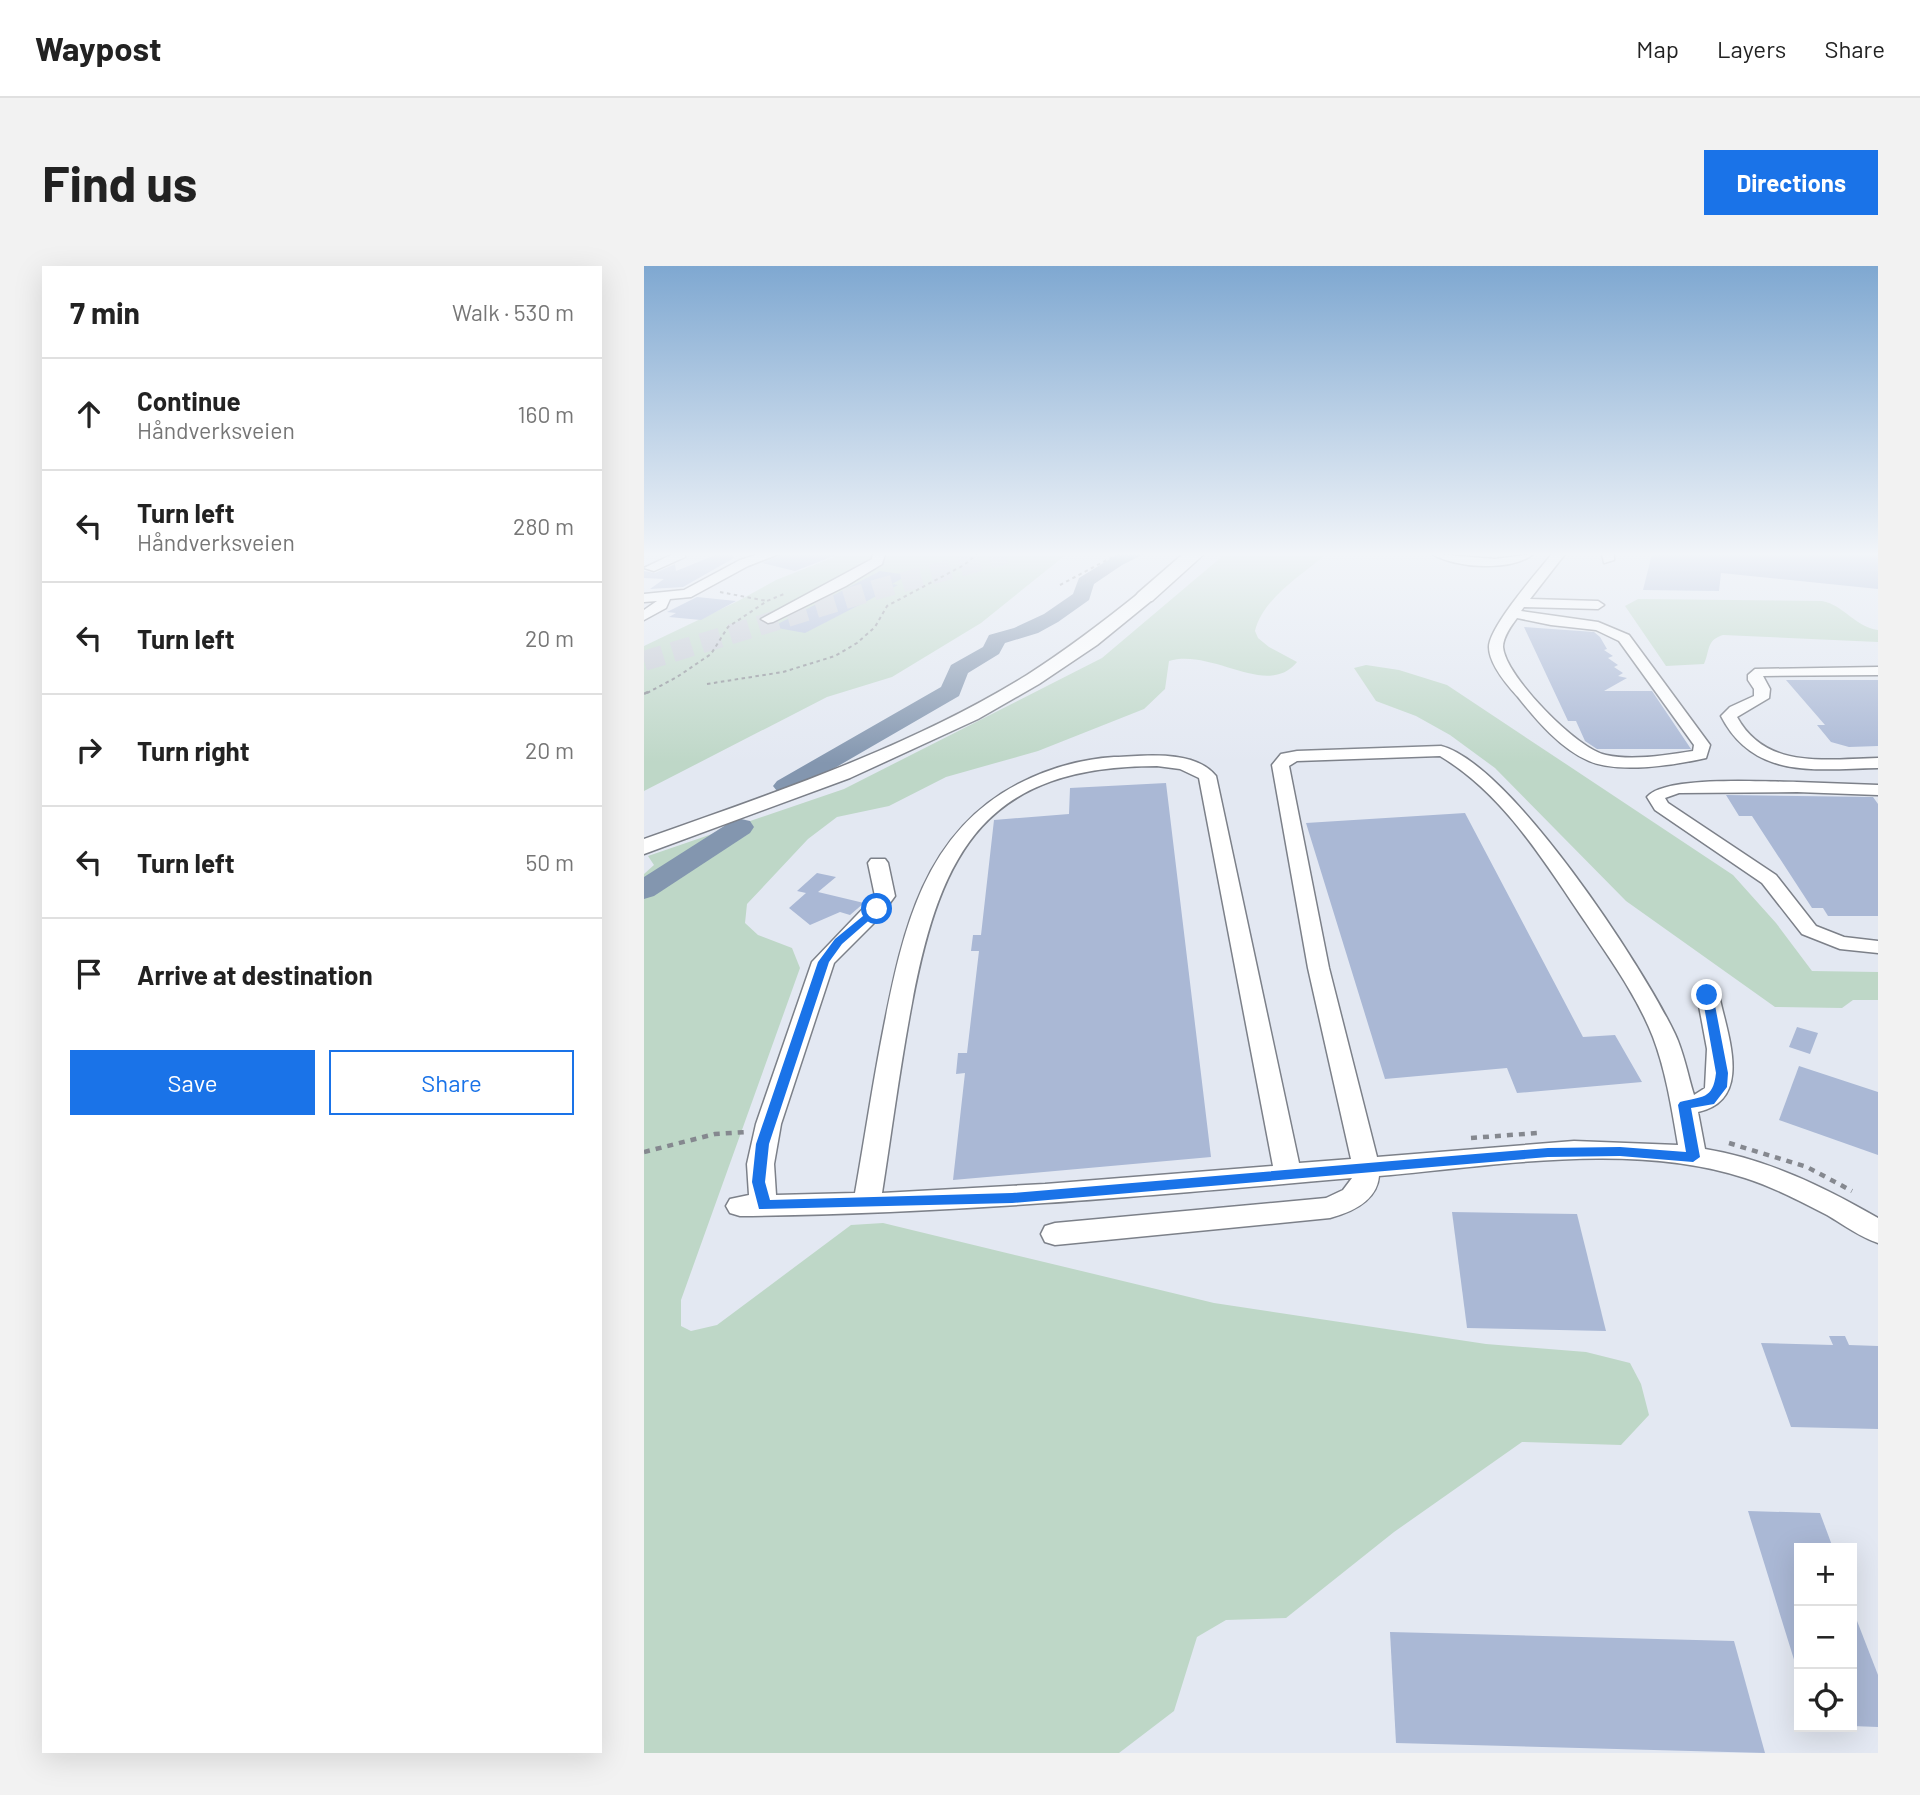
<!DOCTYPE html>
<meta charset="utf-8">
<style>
:root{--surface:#fff;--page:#f2f2f2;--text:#222;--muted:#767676;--line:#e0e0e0;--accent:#1a73e8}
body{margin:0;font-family:Barlow,sans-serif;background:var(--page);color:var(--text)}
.controls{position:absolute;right:21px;bottom:21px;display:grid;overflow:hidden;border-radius:0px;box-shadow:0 7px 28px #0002}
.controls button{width:63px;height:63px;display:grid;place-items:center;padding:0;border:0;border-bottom:2px solid var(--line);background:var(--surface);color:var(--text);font:35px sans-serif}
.stop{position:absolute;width:21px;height:21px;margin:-16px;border:5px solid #1a73e8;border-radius:50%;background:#fff}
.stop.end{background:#1a73e8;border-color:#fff;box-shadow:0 2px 7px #0008}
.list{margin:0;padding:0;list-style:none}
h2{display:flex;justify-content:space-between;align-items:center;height:91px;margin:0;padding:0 28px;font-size:30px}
h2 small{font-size:23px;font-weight:400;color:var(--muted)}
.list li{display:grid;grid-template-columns:46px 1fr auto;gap:21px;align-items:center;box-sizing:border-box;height:112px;padding:0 28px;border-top:2px solid var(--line)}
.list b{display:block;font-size:26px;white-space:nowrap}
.list p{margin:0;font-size:23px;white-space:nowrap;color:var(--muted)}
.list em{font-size:23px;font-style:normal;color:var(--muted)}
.actions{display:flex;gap:14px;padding:21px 28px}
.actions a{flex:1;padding:16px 0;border:2px solid var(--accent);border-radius:0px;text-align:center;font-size:24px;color:var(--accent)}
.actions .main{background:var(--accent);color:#fff}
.icon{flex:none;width:38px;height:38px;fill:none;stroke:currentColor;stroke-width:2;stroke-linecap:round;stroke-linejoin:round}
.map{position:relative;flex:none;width:1234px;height:1487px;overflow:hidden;border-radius:0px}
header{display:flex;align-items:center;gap:42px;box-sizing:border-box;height:98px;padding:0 35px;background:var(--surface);border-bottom:2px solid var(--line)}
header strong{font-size:33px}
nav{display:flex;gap:38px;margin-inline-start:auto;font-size:24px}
.intro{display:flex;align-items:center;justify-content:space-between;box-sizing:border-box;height:168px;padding:0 42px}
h1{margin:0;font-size:49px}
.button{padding:18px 32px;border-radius:0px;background:var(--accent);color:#fff;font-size:24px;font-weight:700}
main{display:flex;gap:42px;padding:0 42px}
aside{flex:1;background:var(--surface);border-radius:0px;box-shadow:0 7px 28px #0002}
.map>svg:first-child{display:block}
</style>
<header>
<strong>Waypost</strong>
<nav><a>Map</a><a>Layers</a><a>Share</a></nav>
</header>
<div class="intro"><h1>Find us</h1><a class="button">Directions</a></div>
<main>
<aside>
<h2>7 min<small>Walk · 530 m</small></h2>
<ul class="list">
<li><svg class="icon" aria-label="ahead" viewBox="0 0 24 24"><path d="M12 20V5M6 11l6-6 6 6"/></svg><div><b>Continue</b><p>Håndverksveien</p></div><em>160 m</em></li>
<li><svg class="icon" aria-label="left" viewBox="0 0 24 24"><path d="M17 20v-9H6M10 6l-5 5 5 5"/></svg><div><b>Turn left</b><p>Håndverksveien</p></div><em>280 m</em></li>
<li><svg class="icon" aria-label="left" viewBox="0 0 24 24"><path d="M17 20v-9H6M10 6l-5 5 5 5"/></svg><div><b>Turn left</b></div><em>20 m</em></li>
<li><svg class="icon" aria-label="right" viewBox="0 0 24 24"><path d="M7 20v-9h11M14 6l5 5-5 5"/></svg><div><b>Turn right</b></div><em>20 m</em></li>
<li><svg class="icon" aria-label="left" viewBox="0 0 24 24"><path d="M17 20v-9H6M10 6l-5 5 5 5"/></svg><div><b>Turn left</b></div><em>50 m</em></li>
<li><svg class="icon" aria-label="arrive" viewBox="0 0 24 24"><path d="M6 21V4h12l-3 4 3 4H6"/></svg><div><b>Arrive at destination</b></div></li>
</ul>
<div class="actions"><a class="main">Save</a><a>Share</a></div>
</aside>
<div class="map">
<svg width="1234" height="1487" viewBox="0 0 1234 1487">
<rect width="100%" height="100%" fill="#e3e8f2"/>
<g fill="#bed7c7">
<path d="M198,288H418L419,291L337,357L248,411L183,431L0,525V380L94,335L132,314Z"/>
<path d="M581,288H682C657,310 619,332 611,365L614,372L625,381L653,396C623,433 569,382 525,395L521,423L500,443L394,485L302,511L245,540L193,551L164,573L103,638L101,657L114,669L148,682L156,702L37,1034V1060L47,1065L73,1059L207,959L239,957L570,1037L842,1078L942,1086L986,1097L997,1118L1005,1149L977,1179L878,1176L750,1266L642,1352L582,1354L553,1371L530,1445L475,1487H0V608L10,599L4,590L200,523L458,392Z"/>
<path d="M994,333L1178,335C1200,339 1211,361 1234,364V376L1079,369C1062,374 1066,385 1060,398L1022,400L981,340Z"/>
<path d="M722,399L755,404L803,419L1089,609L1132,657L1168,705L1234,706V734H1209L1198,742L1131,741L982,635L851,502L806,469L772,450L732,435L710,402Z"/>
</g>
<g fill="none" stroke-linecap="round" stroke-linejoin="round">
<g fill="#8396af" fill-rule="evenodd">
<path d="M474,288H500L478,299L450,318L445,334L414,356L394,367L361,377L355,388L324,407L315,430L151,525L142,528L133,525L129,520L133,515L297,421L307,399L339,381L345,369L370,362L400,348L429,328L435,312Z"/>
<path d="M97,553L106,555L110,561L106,567L10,630L0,633V611L88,555Z"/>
</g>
</g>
<g fill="#aab8d5">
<path d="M74,288H88L90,292L39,321L6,323L20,313L0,312V305L11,307L31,298L32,305Z"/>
<path d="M137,288H190V290L151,305L118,297Z"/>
<path d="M1008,288H1234V323L1077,307L1075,325L999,324Z"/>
<path d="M236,305L264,309L248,318L254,319L161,367L128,361Z"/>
<path d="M53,331L92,335L57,354L25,351L32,347L23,346Z"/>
<path d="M880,361L950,366L956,371L963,383L960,384L969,390L964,392L974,399L970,401L979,407L974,410L983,412L960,425H1008L1047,483H953L941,475L932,455H924Z"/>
<path d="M1142,414H1234V480L1205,481L1187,476L1173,459H1181Z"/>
<path d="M522,517L567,891L309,914L321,807L312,808L314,787H323L335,685H327L329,669H337L350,554L425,548L426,522Z"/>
<path d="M1082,529L1229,531L1234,538V650H1184L1179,642H1168L1108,550H1095Z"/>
<path d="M821,547L939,771L971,769L998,816L873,827L863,802L741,813L662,557Z"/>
<path d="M173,607L192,611L174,626L220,637L206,649L196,646L166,659L145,642L162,627L153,625Z"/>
<path d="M1153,761L1174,767L1166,788L1145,781Z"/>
<path d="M1155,800L1234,826V889L1135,854Z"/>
<path d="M808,946L933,948L962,1065L823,1062Z"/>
<path d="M1185,1070H1201L1205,1079L1234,1080V1163L1147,1161L1117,1077L1189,1079Z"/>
<path d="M1104,1245L1176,1247L1189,1282H1155V1399L1152,1400Z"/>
<path d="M1208,1342L1234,1409V1461L1208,1460Z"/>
<path d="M746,1366L1090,1375L1121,1487L752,1477Z"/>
</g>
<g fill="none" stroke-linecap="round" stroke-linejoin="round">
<path stroke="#c4c9d2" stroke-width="20" stroke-dasharray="20 10" stroke-linecap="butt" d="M0,395L234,323L362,288"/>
<g stroke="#7c8089" stroke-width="3">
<g id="minor">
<path d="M29,288H41V291L10,305L0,302Z"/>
<path d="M115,288H135L104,300L47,331L26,333L22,342L0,354V344L13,335L0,336V328L40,324L96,294Z"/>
<path d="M229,288H241L238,298L202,320L129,356L124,357L117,353L228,293Z"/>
<path d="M788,288L851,293L889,288C867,306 811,302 788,288Z"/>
<path d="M908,288H921L886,333L954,335L960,339L954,343L880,341L877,345L954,356L985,369L1066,479L1062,492C1032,499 974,508 945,495C917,483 893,455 874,431C863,419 845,398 845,381C845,361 894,305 908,288ZM873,352L907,359L952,364L975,375L1050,479L1049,485C1022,489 989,495 962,489C934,484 861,410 859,381C859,371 867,360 873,352Z"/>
<path d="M958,288H970V294L960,297Z"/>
<path d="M1234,401V409L1119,410L1126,423L1125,432L1093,451C1122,504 1182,493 1234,492V502C1172,503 1110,514 1077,450L1086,441L1110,430V423L1104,414V409L1111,403Z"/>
<path d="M797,480C866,497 1000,702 1031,768C1040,787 1044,810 1050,829L1061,822L1063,783L1053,729L1056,724H1072L1075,729C1083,768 1110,834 1054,846L1061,883C1123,893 1180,921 1234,952V977C1216,971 1200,959 1183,949C1156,935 1129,921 1101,912C988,875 851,900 735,910C733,935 708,946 686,952L411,979L401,976L397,968L401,960L411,957L682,932L699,924L708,912C504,930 301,948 96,950L86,947L82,940L86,933L105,929L103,898L112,858L168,696L231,630L224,597L227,593H241L244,597L251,630L235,652L190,697L137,858L130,898L132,929L211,927C221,871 229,815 240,760C259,664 280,567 374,518C403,503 437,493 470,491C500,490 550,483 572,510L655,897L707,893L664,702L628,499L637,488L653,485ZM796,490C860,528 901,597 942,657C966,693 993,730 1009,771C1022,805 1028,844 1034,879L930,875L733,891L685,702L645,500L653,495ZM513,500L536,503L555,512L629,900L401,918L238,927C248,863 256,800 268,737C297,583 343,500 513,500Z"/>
<path d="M1153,516L1234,519V529L1153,526L1035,527L1021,532L1024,537L1132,609L1172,660L1200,671L1234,675V687L1196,683L1158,668L1118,617L1011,544L1003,531C1020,509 1123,516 1153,516Z"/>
</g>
</g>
<g stroke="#7c8089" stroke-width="3">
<path id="major" d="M501,326L507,327L509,331L507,335L453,379L395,418L334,453L206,512L0,588V573C130,527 265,482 383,409C422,384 459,356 495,327Z"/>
</g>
<g stroke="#7c8089" stroke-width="3">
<path id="highway" d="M539,288H560L508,335H494L491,331L494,327Z"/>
</g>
<g stroke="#85888f" stroke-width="2" stroke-dasharray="3.5 3.5" stroke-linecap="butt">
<path d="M416,319L474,288"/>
<path d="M76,326L123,335"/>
<path d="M63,418L139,406L191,390L213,377L231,361L243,340L320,299L333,288"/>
<path d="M3,427L33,411L67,388L84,361L123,335L140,328"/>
</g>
<path stroke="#85888f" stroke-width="2.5" stroke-dasharray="4.5 4.5" stroke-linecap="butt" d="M0,428L6,425"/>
<g stroke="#85888f" stroke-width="4.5" stroke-dasharray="6 6" stroke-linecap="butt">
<path d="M827,872L893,867"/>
<path d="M1085,877L1163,901L1208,925"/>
<path d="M0,886L71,868L103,866"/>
</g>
<use href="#minor" fill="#fff" fill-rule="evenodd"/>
<use href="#major" fill="#fff" fill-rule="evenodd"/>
<use href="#highway" fill="#fff" fill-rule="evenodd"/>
</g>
<linearGradient id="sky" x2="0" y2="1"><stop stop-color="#7fa8d1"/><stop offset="0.58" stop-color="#f2f5f9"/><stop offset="1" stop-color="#f2f5f9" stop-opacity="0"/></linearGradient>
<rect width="1234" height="497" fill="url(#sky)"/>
<path fill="#1a73e8" d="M230,641L238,643L198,678L185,696L125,878L121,916L126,934L368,927L904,882L976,881L1042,886L1034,839L1036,836C1058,830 1069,834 1072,807L1058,729L1063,726L1069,729L1084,807L1083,821L1070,838L1047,842L1056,891L1049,896L976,890L904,891L368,937L115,943L108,916L112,878L174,696L191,673Z"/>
</svg>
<div class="controls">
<button>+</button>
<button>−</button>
<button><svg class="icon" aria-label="locate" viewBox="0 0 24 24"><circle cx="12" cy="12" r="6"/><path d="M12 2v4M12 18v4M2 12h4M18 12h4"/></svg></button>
</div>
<div class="stop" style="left:233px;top:643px"></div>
<div class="stop end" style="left:1063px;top:729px"></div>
</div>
</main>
